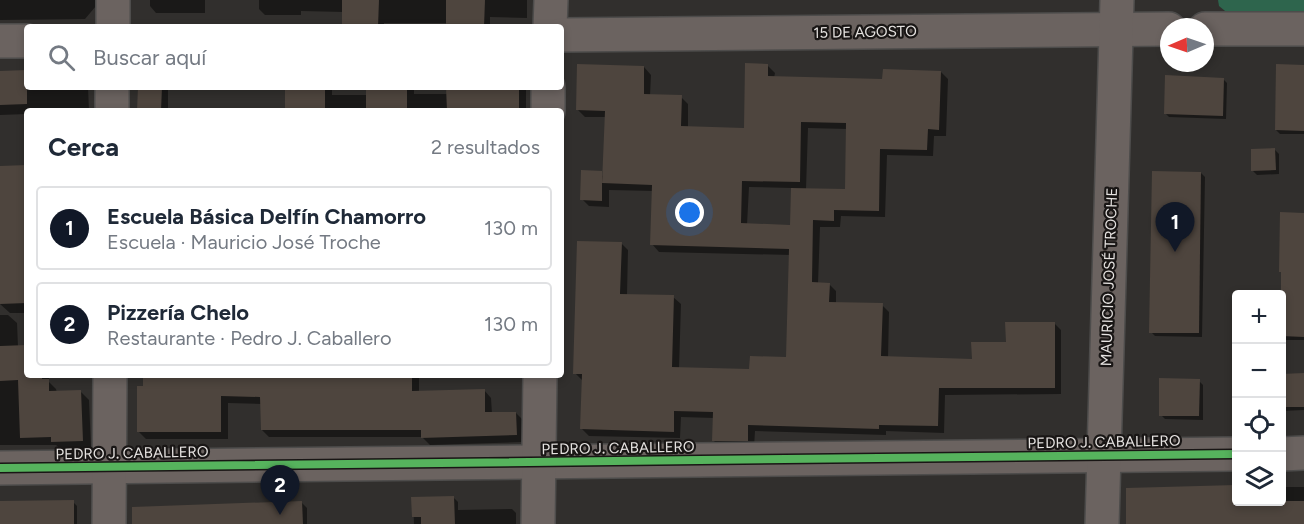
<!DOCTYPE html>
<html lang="es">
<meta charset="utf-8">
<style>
:root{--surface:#fff;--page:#f2f2f3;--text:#1f2937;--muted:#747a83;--line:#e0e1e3;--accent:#111827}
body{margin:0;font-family:Figtree,sans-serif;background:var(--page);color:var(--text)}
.controls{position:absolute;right:18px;bottom:18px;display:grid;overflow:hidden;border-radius:6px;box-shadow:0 3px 9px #0003}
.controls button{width:54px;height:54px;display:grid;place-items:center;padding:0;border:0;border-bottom:2px solid var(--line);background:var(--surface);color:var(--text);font:30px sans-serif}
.compass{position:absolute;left:1160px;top:18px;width:54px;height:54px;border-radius:50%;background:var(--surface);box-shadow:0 3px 9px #0003;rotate:268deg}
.you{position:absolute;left:690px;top:213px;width:21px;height:21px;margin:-15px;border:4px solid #fff;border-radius:50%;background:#1a73e8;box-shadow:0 0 0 9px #1a73e833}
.badge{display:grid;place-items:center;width:39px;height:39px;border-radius:50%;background:var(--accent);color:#fff;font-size:20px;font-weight:700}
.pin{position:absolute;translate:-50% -50px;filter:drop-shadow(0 2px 3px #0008)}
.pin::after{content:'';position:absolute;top:32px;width:21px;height:18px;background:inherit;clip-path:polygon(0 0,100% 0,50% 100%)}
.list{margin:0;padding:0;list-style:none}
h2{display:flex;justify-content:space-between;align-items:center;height:78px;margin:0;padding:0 24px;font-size:26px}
h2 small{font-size:20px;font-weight:400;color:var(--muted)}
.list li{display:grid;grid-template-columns:39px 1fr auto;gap:18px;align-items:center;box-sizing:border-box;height:84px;margin:0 12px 12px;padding:0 12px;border:2px solid var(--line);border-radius:6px}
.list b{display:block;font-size:22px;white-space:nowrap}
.list p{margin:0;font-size:20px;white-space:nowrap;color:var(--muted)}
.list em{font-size:20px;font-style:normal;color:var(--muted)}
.icon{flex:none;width:33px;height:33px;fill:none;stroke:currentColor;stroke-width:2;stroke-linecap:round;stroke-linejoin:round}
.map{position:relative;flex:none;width:1304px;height:524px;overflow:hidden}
.search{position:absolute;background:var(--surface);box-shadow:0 3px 9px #0003;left:24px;top:24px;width:540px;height:66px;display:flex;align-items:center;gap:15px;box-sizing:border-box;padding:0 21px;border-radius:6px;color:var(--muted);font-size:22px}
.panel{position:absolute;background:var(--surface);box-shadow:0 3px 9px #0003;left:24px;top:108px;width:540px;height:270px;border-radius:6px}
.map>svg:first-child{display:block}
</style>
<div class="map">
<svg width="1304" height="524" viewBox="0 0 1304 524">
<rect width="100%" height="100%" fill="#312f2d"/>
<path fill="#2e654d" d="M1218,0H1304V19L1236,20L1219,6Z"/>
<g fill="#0007" fill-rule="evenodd">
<path d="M0,0H96V6L85,19L0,20Z"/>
<path d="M150,0H205V13H156L150,6Z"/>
<path d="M259,0H527V18L490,17V27H447V23H384V27H344V12L301,11V15H265L259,9Z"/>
<path d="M767,65L775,73L774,78L884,81L941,72L948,79L946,136H934L933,156L887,155L885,217L841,216L840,227H820L818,284H829L836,291V303L882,305L889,312L888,358L973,361L1054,323L1061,330V394L945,395L944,433L886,431V435L755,431L754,447L721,448L714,441V418L681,417L680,438L589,436L582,429V380L575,373L621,243L628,250L627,295L673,297L681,304L679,369L751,371L788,358L791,255L659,252L652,244L654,191L609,190V207L589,206L582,199L604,174L606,117H585L578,110L644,67L651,75L650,96L681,97L688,104V128L745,130ZM808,128L848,129L846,190L806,189ZM749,187L792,188L791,226L747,225Z"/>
<path d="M1304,66V134H1280L1276,130Z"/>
<path d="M27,72V87H88L89,111H27V114L0,115V73Z"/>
<path d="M1223,79L1227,83L1226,119L1169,117L1165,113Z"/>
<rect x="139" y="87" width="29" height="24"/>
<path d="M286,87H332V95H367V87H414V94H448V87H526V111H287Z"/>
<path d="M1275,150L1279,154V174L1257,175L1253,171Z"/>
<path d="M27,167V313H10L0,304V168Z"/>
<path d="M1201,173L1205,177L1202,337L1155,336L1151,332Z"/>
<path d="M1281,214H1304V340H1283L1282,338Z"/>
<path d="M0,315H8L17,323L18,347H27V375H49V382L56,389L57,393L81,392L89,400L91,448L61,449L56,445H0Z"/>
<path d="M144,375H419V392L484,390L491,398L492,414L516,413L523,420V442L430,445L422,437H269L262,430V404L228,403V439H146L139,432Z"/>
<path d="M1282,375H1304V410L1282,411Z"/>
<path d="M1199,381L1203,385V420L1165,419L1161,415Z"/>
<path d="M1282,487H1304V524H1128L1127,489L1236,488V502H1282Z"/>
<path d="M454,498L458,502V510L512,509L516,513V524H414L413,499Z"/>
<path d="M0,502H73L77,506V524H0Z"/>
<path d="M302,503L307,508V524H153Z"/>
</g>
<g fill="#4e453e" fill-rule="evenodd">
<path d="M342,0H379L378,27H342Z"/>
<path d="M446,0H485L484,27H446Z"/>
<path d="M745,63L768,64V76L882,79L883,69L941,71L939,130L928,129L927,150L880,149L879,211L834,210V221L813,220L812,282L830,283L829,302L883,303L881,356L972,359L971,342H1006L1005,322H1055V388H939L938,426L879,425V429L748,425V441H712L713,412L674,411V432L580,429L582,374H573L577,241L622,242L620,294L674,295L672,367L749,369L750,356L786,357L789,249L650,245L652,185L602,183V201L580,200L581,170L603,171L602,183L605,111L576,110L577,64L644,66V94L682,95L681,126L744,128ZM801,122L846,123L845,189L791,188L790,225L741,223L742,181L800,182Z"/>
<path d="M1276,64L1304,65V131L1275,130Z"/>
<path d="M27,70V104L0,105V71Z"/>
<path d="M1165,75L1224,78L1223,116L1164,114Z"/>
<path d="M138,87H162L161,111H137Z"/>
<rect x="285" y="87" width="40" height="24"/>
<rect x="366" y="87" width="41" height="24"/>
<path d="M446,87H519V111H447Z"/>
<path d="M1275,148L1276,170L1251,171V149Z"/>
<path d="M27,165V303L0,304V166Z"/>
<path d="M1152,171L1201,172L1199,333H1149Z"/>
<path d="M1280,212L1304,213V337L1281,336V272H1279Z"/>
<path d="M27,345V375H42V379H49V391L81,390L83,441L51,442V437L20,438L18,380L0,381V346Z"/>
<path d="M1304,373V407H1281V374Z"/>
<path d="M143,375H412V391L485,389V412H516L517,435L421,438V430H261L260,397L221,396V432H137V386H143Z"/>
<path d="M1159,378L1200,379L1199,416H1159Z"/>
<path d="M1236,485V501H1304V524H1126V488Z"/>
<path d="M454,496L455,524H421V517H412L411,497Z"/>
<path d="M74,500V524H0V501Z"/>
<path d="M302,501L303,524H132V507Z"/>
</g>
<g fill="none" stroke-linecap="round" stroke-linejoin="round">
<g stroke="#4d4c4b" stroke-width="36">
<g id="minor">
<path d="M113,27V0"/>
<path d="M550,27L551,0"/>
<path d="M1205,29H1304"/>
<path d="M561,35L1169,29"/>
<path d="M0,41H27"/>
<path d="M112,111V87"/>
<path d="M548,111V87"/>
<path d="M1282,454L1304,453"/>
<path d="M0,468L1236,454"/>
<path d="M109,524L110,375"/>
<path d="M538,524L540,375"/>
<path d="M1102,524L1117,0"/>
</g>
</g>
<use href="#minor" stroke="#6b6360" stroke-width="33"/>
<g stroke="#191615" stroke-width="11">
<path id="cycleway" d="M0,468L1236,454"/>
</g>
<use href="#cycleway" stroke="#56b35d" stroke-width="8"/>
</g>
<g text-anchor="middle" stroke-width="4.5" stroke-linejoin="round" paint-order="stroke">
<g font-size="15" fill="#e6e3e1" stroke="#191615">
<text transform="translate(865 32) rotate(-1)" y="5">15 DE AGOSTO</text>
<text transform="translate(1109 277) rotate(-88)" y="5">MAURICIO JOSÉ TROCHE</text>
<text transform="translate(1104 442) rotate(-1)" y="5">PEDRO J. CABALLERO</text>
<text transform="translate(618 448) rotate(-1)" y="5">PEDRO J. CABALLERO</text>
<text transform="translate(132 453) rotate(-1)" y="5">PEDRO J. CABALLERO</text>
</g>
</g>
</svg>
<div class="controls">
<button>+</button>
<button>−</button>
<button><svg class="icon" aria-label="locate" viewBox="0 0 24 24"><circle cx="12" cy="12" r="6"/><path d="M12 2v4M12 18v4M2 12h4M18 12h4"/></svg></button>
<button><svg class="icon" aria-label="layers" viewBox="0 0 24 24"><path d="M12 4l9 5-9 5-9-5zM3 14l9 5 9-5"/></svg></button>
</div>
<svg class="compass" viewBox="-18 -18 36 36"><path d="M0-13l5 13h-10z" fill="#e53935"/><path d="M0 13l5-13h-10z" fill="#747a83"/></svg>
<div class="you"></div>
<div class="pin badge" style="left:1175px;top:252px">1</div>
<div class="pin badge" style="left:280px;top:515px">2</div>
<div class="search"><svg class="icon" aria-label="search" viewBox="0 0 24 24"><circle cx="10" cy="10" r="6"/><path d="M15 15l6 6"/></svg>Buscar aquí</div>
<section class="panel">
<h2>Cerca<small>2 resultados</small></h2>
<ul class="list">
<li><span class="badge">1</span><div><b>Escuela Básica Delfín Chamorro</b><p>Escuela · Mauricio José Troche</p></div><em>130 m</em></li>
<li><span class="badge">2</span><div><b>Pizzería Chelo</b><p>Restaurante · Pedro J. Caballero</p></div><em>130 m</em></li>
</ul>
</section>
</div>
